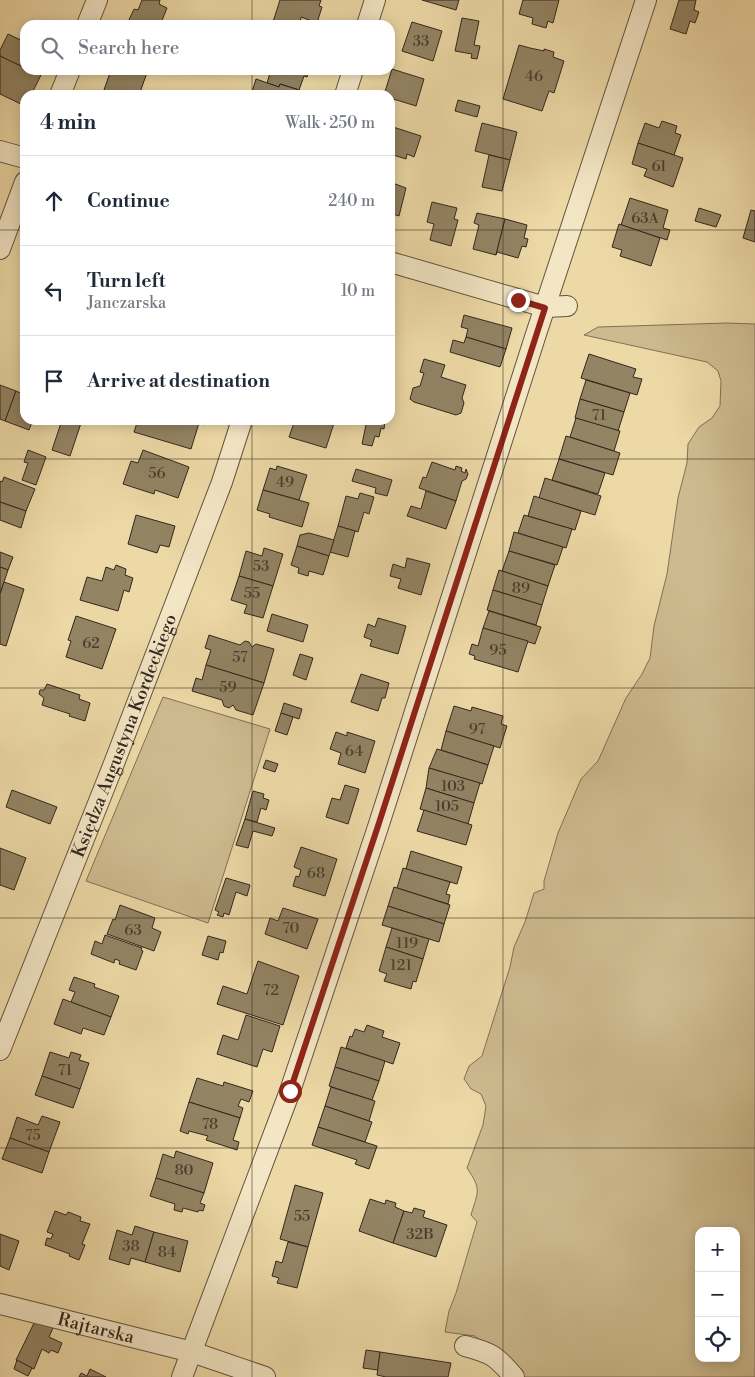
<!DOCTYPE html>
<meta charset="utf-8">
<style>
:root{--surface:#fff;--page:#f2f2f3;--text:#1f2937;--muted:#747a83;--line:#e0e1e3}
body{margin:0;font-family:"Libre Bodoni",serif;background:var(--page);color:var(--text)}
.controls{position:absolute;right:15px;bottom:15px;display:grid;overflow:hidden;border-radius:10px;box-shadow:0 2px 12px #0003}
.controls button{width:45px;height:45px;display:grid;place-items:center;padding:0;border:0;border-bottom:1px solid var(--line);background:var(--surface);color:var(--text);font:25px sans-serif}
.stop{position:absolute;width:15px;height:15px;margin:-11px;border:4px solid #8f2418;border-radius:50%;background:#fff}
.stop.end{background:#8f2418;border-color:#fff;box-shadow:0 1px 5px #0008}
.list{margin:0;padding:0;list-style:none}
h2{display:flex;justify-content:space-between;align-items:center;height:65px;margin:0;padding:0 20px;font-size:21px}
h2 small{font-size:16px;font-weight:400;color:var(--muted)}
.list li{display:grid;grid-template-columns:32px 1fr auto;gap:15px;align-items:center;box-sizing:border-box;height:90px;padding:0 20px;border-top:1px solid var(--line)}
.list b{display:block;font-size:19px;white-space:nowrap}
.list p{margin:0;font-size:16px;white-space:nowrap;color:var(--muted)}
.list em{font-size:16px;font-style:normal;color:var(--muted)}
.icon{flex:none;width:28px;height:28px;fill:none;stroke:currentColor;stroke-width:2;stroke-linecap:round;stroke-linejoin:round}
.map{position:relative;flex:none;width:755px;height:1377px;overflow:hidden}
.search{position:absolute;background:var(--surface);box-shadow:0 2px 12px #0003;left:20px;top:20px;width:375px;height:55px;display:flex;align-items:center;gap:12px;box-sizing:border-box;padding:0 18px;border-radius:15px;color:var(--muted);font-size:19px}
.panel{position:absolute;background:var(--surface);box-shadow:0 2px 12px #0003;left:20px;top:90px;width:375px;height:335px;border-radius:15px}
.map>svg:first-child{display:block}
</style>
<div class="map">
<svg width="755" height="1377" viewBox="0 0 755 1377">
<rect width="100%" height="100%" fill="#edd9a6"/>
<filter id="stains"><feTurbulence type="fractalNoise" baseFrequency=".004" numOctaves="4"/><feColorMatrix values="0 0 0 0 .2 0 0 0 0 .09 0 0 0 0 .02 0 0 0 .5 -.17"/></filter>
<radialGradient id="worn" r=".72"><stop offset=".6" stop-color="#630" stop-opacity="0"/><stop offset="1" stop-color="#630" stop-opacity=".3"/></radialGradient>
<g fill="#cdbb8f" stroke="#807156" fill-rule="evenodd">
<path d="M727,323L755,324V1377H524L475,1336L445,1332L449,1311L456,1293L477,1222L471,1215C478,1191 482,1190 467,1168L483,1125L486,1106L481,1094L471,1089L464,1079L469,1066L482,1056L510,967L514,947L525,922L534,893L544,889V881L558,833L581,779L598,761L626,698L642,674L650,658L654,626L667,574L678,498L687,463L688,444L699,427L712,418L720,406L721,381L718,371L707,362L584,335L598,327ZM699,1231H736V1358H699Z"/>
<path d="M163,697L270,729L208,923L86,881Z"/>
</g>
<g fill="#938464" stroke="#32271d">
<path d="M142,0H160L159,4L167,8L160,25H135L128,22L134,9L138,10Z"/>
<path d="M280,0H321L319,6L322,7L317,23L301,17L300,23L302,25H272Z"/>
<path d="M422,0H459L456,10Z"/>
<path d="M523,0H559L553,23L548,21L546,28L532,24L533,18L519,14Z"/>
<path d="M679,0H696L694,10L699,12L695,23L690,21L686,34L670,29Z"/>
<path d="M462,18L479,21L474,45L480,46L477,59L471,58L472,54L455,51Z"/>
<path d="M412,22L442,31L433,61L402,51Z"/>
<path d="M8,34L25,42V68L0,56V50Z"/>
<path d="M519,45L530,48L544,51V49L554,52L553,57L564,61L554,93L549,91L542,111L503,99Z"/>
<path d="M0,56L25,68V70H30L41,75L31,95H25V106L0,94Z"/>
<path d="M392,69L424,79L416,106L390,98V95H384Z"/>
<path d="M111,70H148L139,95H116L104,90Z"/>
<path d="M271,70H309L307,77L304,76L299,90L280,84L279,87L267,83Z"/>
<path d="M256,79L279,87L280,84L299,90L298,95H251Z"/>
<path d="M458,100L480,106L477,117L455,111Z"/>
<path d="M662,121L677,126L675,133L681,135L674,155L638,143L645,123L659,128Z"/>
<path d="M482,123L517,132L510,160L475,151Z"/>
<path d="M390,126L421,136L414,157L407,154L406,159L390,154Z"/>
<path d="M638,143L683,158L673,187L644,176L647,169L632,164Z"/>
<path d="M489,155L510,160L502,191L482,187Z"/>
<path d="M390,182L406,188L399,216L390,213Z"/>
<path d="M630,198L668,210L663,228L670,230L667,240L621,225Z"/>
<path d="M432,202L457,208L454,219L458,220L451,246L430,240L434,224L427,222Z"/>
<path d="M699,208L721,215L716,227L695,221Z"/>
<path d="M751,210L755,211V242L743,238Z"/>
<path d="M477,213L505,219L496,255L473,249L479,225L474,223Z"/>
<path d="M505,219L527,225L524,238L528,239L526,247L522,246L518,258L497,252L496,255Z"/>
<path d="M619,224L660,238L651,266L620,256L622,250L612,247Z"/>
<path d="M464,315L512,328L506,349L466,337L468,329L461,327Z"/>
<path d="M466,337L506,349L500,367L450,352L453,340L464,343Z"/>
<path d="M589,354L636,369L633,377L642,379L637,395L581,378Z"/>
<path d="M424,359L445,365L441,377L466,385L462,398L464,403L461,413L456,415L414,402L410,399L413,388L420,386L424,373L420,372Z"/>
<path d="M586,380L630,393L624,412L580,399Z"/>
<path d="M0,385L16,391L5,421L0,419Z"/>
<path d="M16,391L25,395V420H33L29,430L5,421Z"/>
<path d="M580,399L624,412L618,431L575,418Z"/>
<path d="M576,418L620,431L614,451L570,437Z"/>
<path d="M62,420H82L70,456L52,450Z"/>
<path d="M138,420H206L204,425L199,423L191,449L134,432Z"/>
<path d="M295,420H335L326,448L289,437Z"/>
<path d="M367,420L385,421L384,429L381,428L379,437L375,436L372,446L362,444Z"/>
<path d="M566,436L620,453L613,475L559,459Z"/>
<path d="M28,450L46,457L36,485L22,480L28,463L24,462Z"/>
<path d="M143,450L189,467L178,498L155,490L154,494L123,484L131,461L138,463Z"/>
<path d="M559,459L605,473L598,494L552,480Z"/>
<path d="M432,462L455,470L456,466L462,468L461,471L465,473L466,469L468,474L466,479L462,481L456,501L419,488L423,477L426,478Z"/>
<path d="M277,466L307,475L299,500L263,490L270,468L276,470Z"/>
<path d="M356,469L392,480L387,496L375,493L376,488L352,481Z"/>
<path d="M4,477L35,489L26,511L0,502V481L2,482Z"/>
<path d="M545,478L601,496L595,515L539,498Z"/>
<path d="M263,490L309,503L302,527L269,517L270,514L257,510Z"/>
<path d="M426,491L456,501L446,529L407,516L411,506L421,509Z"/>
<path d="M360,493L374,497L369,514L364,512L358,532L338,526L346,496L358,499Z"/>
<path d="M534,496L581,511L575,530L528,516Z"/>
<path d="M0,502L26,511L21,528L0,520Z"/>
<path d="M136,515L175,526L169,547L160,545L157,553L128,544Z"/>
<path d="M524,515L572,529L566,548L518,533Z"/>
<path d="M338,526L355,531L348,557L330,552Z"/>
<path d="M514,532L563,547L557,565L509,551Z"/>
<path d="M309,533L334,540L329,556L297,546L300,535Z"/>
<path d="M297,546L329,556L323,575L309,571L308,576L298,573L299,568L291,565Z"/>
<path d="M264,548L283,554L273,586L239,576L246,551L262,556Z"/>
<path d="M509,551L555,565L548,586L502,571Z"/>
<path d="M0,552L13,557L8,570L0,567Z"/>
<path d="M407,558L430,564L421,595L398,588L401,579L390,576L393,564L405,568Z"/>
<path d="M116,565L126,569L125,575L133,578L129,592L124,590L118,611L80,600L87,577L102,581L106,567L114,570Z"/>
<path d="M0,567L8,570L0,594Z"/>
<path d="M499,570L548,586L542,605L493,590Z"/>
<path d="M239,576L273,586L263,618L244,613L247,605L231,600Z"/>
<path d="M4,582L24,589L6,646L0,644V594Z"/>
<path d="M493,590L542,605L536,625L487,610Z"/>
<path d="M489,611L541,627L535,644L483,628Z"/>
<path d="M272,614L308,625L303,642L267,631Z"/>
<path d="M76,616L116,629L102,669L66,657L71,641L68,640Z"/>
<path d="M378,618L406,626L398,654L370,646L372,640L364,637L368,624L375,627Z"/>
<path d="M483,628L528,641L518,672L474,659L475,656L469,654L472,644L478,646Z"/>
<path d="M209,635L240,645L245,641L249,642L252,647L256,644L274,649L264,683L206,665L211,650L205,648Z"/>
<path d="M300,654L313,658L306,680L293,675Z"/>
<path d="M206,665L264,683L253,715L236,710L233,705L229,708L224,706L222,700L192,691L196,678L202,680Z"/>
<path d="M361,674L389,683L385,698H382L378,711L351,702Z"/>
<path d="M47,684L80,695L79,699L90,703L85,721L69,716L70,714L42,705L44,698L39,694L40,690H44Z"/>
<path d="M284,703L302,709L299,719L281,713Z"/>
<path d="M454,706L471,711L472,707L503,716L501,724L507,726L500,748L446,731Z"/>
<path d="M281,713L293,717L287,735L275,731Z"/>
<path d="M446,731L494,746L488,765L441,750Z"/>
<path d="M336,732L347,736V732L375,741L365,773L338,764L341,753L330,749Z"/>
<path d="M437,749L488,765L482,784L429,768Z"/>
<path d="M266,760L278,764L275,772L263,768Z"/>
<path d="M429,768L480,783L474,803L426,788Z"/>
<path d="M345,785L359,789L348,824L326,817L332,798L340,800Z"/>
<path d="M426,788L474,803L468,824L420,809Z"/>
<path d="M12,790L57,807L50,824L6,807Z"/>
<path d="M253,791L264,794L263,798L269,800L266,810L261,808L257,822L245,819Z"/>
<path d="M424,810L472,825L466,845L417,831Z"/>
<path d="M245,819L275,828L272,836L253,831L248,848L236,845Z"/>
<path d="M301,847L337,859L325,896L293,886L296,876L299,877L301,870L294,867Z"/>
<path d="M0,848L26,858L14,890L0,885Z"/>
<path d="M411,851L462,867L457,884L406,869Z"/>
<path d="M403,868L450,882L446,894L450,895L448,904L397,888Z"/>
<path d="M226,878L250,885L247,896L236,892L229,915L224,913L223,917L217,915L219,912L215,910Z"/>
<path d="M394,887L450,905L444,924L388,906Z"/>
<path d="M120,905L155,918L152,928L161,932L154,951L107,934L113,919L115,920Z"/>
<path d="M388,906L444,924L439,942L382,925Z"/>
<path d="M283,908L318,919L307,949L265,934L270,918L278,921Z"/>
<path d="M392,928L429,939L423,959L386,947Z"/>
<path d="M105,935L142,948L141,950L143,951L136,970L119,964L120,961L115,959L114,963L91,954L95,941L102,944Z"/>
<path d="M208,936L226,941L223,953L220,952L218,960L202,955Z"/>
<path d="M386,947L423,959L416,982L413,981L411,989L384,981L387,974L379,971Z"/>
<path d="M258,961L299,976L283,1025L217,1004L223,986L247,994Z"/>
<path d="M74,977L95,984L94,987L119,996L111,1017L71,1002L75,992L69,990Z"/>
<path d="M63,999L111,1017L104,1035L83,1028L81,1034L54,1024Z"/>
<path d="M246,1015L280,1026L272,1052L263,1049L257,1067L217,1054L223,1035L238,1040Z"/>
<path d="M367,1025L384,1031L382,1037L400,1043L393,1064L346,1048L350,1036L352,1037L355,1029L364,1032Z"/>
<path d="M341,1047L385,1061L379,1081L335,1067Z"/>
<path d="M50,1052L69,1058L71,1052L81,1055L79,1060L89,1063L80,1089L42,1076Z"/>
<path d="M335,1067L379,1081L372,1100L329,1086Z"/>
<path d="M42,1076L80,1089L73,1108L35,1095Z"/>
<path d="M197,1078L223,1086L224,1082L253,1091L249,1102L241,1099L238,1106L243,1108L240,1118L189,1102Z"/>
<path d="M331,1087L375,1101L369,1121L325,1106Z"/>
<path d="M189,1102L240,1118L233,1140L239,1142L237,1150L206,1140L208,1136L189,1131L188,1134L180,1131Z"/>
<path d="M325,1106L372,1122L365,1142L318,1127Z"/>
<path d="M42,1116L60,1122L49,1152L10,1138L17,1117L38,1125Z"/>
<path d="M318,1127L377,1146L369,1169L355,1164L357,1160L312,1145Z"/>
<path d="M10,1138L49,1152L42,1173L2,1159Z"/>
<path d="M176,1151L213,1163L204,1193L156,1178L163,1154L174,1158Z"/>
<path d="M156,1178L204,1193L200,1203L205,1205L203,1211L199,1210L198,1212L183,1208L182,1212L174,1210L175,1204L150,1196Z"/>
<path d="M295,1185L323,1193L308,1247L280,1239Z"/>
<path d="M370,1199L385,1204L386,1200L396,1203L395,1207L404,1211L393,1243L359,1231Z"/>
<path d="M414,1208L425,1211L423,1217L447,1225L436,1257L393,1243L404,1211L412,1213Z"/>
<path d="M55,1211L66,1215L68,1212L81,1217L80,1221L90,1224L82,1244L85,1245L79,1260L69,1256L70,1254L45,1245L47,1238L51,1239L53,1234L47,1232Z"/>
<path d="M135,1226L154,1232L145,1262L131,1258L129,1265L109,1259L117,1230L132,1235Z"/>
<path d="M154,1232L188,1241L180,1272L145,1262Z"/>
<path d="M0,1234L19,1241L9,1270L0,1266Z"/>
<path d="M288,1242L308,1247L297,1288L277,1283L279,1278L272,1276L276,1261L282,1263Z"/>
<path d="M36,1319L53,1328L49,1337L62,1343L58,1353L51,1350L49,1353L42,1349L34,1369L16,1360Z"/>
<path d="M366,1350L380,1352L378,1370L363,1368Z"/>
<path d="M380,1352L451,1363L448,1377H386L377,1375Z"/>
<path d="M17,1360L32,1368L28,1376L14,1369Z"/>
<path d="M90,1369L106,1377H79L81,1373L87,1376Z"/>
</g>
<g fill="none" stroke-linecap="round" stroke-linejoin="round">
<g stroke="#61543f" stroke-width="22">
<g id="street">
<path d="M87,25L97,0"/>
<path d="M367,25L375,0"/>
<path d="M60,95L70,70"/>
<path d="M345,95L353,70"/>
<path d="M0,151L25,158"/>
<path d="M0,249L25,182"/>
<path d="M390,262L545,307L567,306"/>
<path id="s1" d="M0,1050L113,766L222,482L242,420"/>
<path id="s2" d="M0,1304L192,1352L265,1377"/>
<path d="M465,1346C492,1353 496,1356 514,1377"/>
<path d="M182,1377L290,1091L378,827L537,331L646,0"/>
</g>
</g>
<use href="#street" stroke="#f3e6c5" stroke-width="20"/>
</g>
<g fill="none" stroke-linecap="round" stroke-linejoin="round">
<path stroke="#8f2418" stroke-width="6" d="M290,1091L378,826L545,308L518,300"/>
</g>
<path fill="none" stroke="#32271d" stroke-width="1" stroke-opacity="0.55" d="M252,0V25M503,0V1377M252,70V95M0,230H25M390,230H755M252,420V1377M0,459H755M0,688H755M0,918H755M0,1148H755"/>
<g text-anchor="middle" stroke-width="4" stroke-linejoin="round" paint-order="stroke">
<g font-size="15" fill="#4a3e2f">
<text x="421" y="46">33</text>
<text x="534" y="81">46</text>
<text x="659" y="171">61</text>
<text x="645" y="223">63A</text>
<text x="599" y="420">71</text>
<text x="157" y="478">56</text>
<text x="285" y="487">49</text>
<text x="261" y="571">53</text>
<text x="521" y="593">89</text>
<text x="252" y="598">55</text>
<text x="91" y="648">62</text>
<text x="498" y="655">95</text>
<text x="240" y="662">57</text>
<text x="228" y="692">59</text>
<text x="477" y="734">97</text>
<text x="354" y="756">64</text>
<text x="453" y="791">103</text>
<text x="447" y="811">105</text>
<text x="316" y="878">68</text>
<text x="291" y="933">70</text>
<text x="133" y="935">63</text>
<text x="407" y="948">119</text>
<text x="401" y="970">121</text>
<text x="271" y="995">72</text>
<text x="65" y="1075">71</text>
<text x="210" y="1129">78</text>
<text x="33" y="1140">75</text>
<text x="184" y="1175">80</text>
<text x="302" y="1221">55</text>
<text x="420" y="1239">32B</text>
<text x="131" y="1251">38</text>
<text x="167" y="1257">84</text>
</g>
<g font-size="18" fill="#32271d" stroke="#f3e6c5">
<text dy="6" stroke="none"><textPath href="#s1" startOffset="338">Księdza Augustyna Kordeckiego</textPath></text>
<text dy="6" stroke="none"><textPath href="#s2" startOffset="99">Rajtarska</textPath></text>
</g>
</g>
<rect width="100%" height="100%" filter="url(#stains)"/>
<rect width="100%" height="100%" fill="url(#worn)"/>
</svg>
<div class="controls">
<button>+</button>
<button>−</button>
<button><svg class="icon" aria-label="locate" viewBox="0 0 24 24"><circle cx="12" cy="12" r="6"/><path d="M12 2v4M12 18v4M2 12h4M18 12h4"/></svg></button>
</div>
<div class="stop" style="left:290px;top:1091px"></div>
<div class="stop end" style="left:518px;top:300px"></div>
<div class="search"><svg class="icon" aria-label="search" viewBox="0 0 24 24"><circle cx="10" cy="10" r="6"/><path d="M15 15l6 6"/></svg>Search here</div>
<section class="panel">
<h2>4 min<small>Walk · 250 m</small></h2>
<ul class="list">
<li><svg class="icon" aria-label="ahead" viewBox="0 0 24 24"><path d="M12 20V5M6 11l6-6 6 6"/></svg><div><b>Continue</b></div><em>240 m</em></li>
<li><svg class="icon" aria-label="left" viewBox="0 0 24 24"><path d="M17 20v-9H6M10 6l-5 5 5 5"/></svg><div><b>Turn left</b><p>Janczarska</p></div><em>10 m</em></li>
<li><svg class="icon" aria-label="arrive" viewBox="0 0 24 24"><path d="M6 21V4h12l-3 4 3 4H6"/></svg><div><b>Arrive at destination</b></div></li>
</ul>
</section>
</div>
